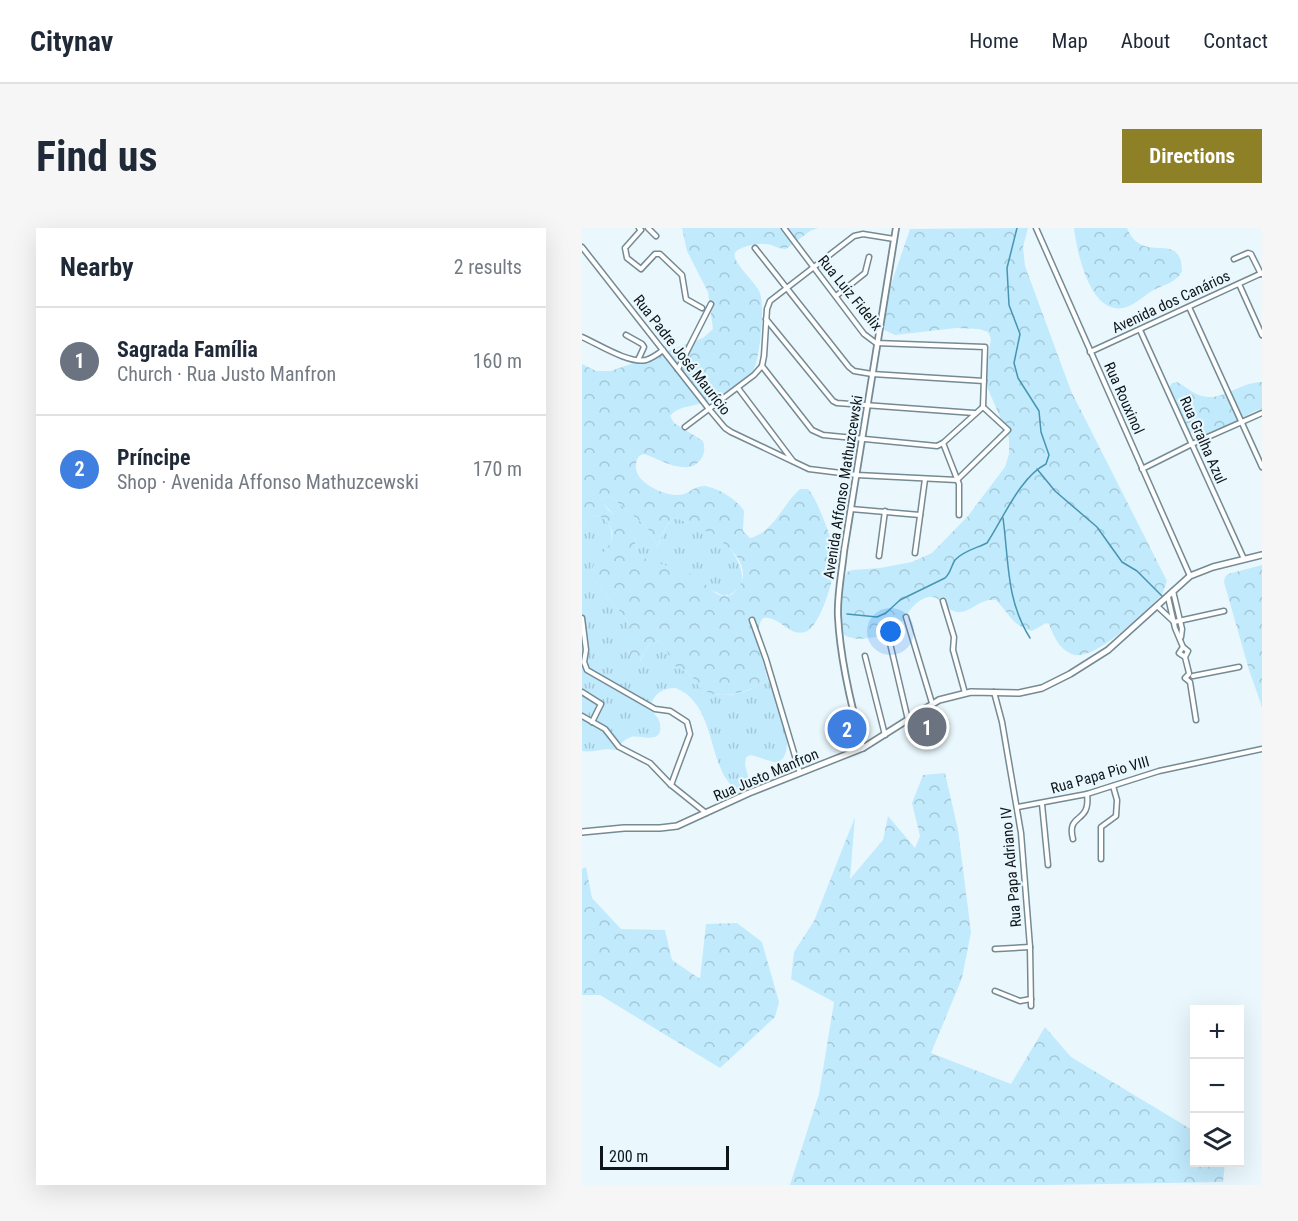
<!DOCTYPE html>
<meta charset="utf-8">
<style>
:root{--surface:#fff;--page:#f6f6f7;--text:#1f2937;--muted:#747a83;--line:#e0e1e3;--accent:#8e8027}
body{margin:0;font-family:"Roboto Condensed",sans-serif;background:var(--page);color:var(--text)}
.controls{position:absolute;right:18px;bottom:18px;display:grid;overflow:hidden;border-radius:0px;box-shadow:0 6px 24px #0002}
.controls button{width:54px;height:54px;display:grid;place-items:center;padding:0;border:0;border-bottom:2px solid var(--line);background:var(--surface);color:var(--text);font:30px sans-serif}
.scale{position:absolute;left:18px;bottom:15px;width:129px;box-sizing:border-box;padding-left:6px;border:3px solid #0e1619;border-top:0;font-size:16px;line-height:21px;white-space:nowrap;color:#0e1619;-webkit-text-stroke:4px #eaf8fe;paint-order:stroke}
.you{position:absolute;left:309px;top:404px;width:21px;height:21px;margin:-15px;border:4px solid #fff;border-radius:50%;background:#1a73e8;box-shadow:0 0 0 9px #1a73e833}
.badge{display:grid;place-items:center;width:39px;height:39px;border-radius:50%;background:var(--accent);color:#fff;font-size:20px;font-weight:700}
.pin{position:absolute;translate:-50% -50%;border:3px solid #fff;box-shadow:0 2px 6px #0006}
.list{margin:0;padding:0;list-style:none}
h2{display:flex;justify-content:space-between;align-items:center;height:78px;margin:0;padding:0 24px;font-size:26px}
h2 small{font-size:20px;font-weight:400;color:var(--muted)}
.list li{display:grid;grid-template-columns:39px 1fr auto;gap:18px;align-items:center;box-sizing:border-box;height:108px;padding:0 24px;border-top:2px solid var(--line)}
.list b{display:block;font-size:22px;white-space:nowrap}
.list p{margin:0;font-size:20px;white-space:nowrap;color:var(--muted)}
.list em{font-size:20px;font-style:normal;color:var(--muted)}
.icon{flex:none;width:33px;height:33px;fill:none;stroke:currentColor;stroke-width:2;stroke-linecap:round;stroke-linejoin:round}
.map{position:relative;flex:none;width:680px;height:957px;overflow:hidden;border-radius:0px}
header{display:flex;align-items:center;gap:36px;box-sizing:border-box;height:84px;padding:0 30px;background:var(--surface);border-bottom:2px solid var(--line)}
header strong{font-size:28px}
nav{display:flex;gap:33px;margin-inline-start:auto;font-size:21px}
.intro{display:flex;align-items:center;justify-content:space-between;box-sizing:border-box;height:144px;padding:0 36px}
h1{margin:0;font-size:42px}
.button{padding:15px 27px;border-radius:0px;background:var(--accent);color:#fff;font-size:21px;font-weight:700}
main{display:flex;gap:36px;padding:0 36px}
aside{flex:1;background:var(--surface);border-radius:0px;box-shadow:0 6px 24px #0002}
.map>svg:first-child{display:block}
</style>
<header>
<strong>Citynav</strong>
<nav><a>Home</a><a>Map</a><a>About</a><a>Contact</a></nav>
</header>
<div class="intro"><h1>Find us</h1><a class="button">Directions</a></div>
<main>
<aside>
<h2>Nearby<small>2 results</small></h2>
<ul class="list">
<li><span class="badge" style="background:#6b7280">1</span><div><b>Sagrada Família</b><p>Church · Rua Justo Manfron</p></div><em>160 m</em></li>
<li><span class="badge" style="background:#3f7fe0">2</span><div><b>Príncipe</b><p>Shop · Avenida Affonso Mathuzcewski</p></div><em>170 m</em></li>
</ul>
</aside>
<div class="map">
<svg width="680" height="957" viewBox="0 0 680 957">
<defs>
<pattern id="grass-tufts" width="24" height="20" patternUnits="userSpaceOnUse" patternTransform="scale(1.5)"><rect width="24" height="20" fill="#c1eafc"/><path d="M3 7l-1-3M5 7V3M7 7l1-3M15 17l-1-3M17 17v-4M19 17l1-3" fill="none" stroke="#a5c8d7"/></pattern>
<pattern id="forest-crowns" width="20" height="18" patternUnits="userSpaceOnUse" patternTransform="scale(1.5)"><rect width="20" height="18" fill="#c1eafc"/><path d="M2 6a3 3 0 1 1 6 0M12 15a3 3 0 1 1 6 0" fill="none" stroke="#a5c8d7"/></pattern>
</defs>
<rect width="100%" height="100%" fill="#eaf8fe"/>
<g fill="url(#grass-tufts)">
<path d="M23,268L30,270L65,299L75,318C82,309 82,294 94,290C108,295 130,303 141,313C157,328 174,361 142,368L60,329L56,326L52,309L21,275L20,270Z"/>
<path d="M12,287C28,288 34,307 26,320C23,325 17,329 14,334C11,338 10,344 9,348L45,392L47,400V426L58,433L67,416L77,413C86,420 86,429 93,436C97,441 103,442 108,447C114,452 116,459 124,463C144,473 170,463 186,452C193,470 219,524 195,535L169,527L164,529L163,537L168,556L165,561L157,563C124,545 137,478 94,460C81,460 72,465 68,479C71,485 77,490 78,496C82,518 57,506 49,509C42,511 38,517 34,522C22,519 11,525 0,523V301L7,290Z"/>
</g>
<g fill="url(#forest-crowns)" fill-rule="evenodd">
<path d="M100,0H236L228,3L204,21C196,21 190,16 183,16C176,15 156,19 153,25C149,33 173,54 177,63C184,75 178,131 171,143C160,162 136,171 117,176C106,179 95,179 88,188L92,195L121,213C123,219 123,225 119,231C106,250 78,231 62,226L57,228C43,250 78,267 96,267C106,267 113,257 123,258C136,260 156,272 162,283L161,303L168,310C192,304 201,276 218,261H226C234,268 253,318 253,329C254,345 239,399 223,404C207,409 197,387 181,390C170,402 182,437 186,452C170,463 138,474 120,461C115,457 113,451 108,447C103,442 97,442 92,437C86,429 86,420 77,413L67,416L57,434L52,436C43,425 49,406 45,392L9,348C7,328 45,316 24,293C20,289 18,288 12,287L7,290L0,301V136L14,143H29L121,110L131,101L126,64L105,23ZM23,268L30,270L65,299L75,318C81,309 82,294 94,290C117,297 177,327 157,359C154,364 148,369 142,368C132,368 124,355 116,350C99,339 78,338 60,329C51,321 55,307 47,298C38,289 23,285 20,270Z"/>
<path d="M446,0L441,19L443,38L489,163L585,353L580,367C564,382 516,431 493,427C478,423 472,409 467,396L464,395L450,403C430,398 427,385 414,372C397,370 388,386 375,384C362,382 358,364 343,370C320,380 327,402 294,409C286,410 278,412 271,410C266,409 261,408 260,403C255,392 259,354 265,344L270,342L298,340L330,334L350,325L386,288L423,239L427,226V210L406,161L403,147L409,111L406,104L397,101L374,100L313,107L300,101L298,96L300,83L328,1Z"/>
<path d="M492,0H545C561,39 599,0 600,43C595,55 580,57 570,63C560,69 552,78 541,80C508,86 495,25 492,0Z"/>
<path d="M595,154C603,158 611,166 620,168C639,174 658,154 680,154V181C662,185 623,218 607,203C598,194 593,177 587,166V160L590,155Z"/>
<path d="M680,337V479L667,442L642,354L643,349L646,346Z"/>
<path d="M363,545L376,602L389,704L380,750L349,825L429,856L463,799L489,829L612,903V934L643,935L641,954L465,957H208L237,866L252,774L209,751L212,724L232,693L273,589L268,651L301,612L306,588L333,620L338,608L330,575L341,547Z"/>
<path d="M4,639L10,670L39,701L83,702L90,732L118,751L124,696L155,695L180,714L197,774L193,789L138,840L18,767H0V641Z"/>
</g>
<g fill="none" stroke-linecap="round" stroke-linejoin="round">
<g stroke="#4795b2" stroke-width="1.5">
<path d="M455,241L473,263L515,299L540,334L555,343L580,368"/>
<path d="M421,290C427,334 424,372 448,410"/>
<path d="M265,386L295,389L304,385L318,372L363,350C369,345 369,338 373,332C381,323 395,320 405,315C421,291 438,249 464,236L467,227L459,204L457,183L436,150L432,135L438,106L427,77L425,40L435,0"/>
</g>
<g stroke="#758a93" stroke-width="7">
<g id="minor">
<path d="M57,0L59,2L43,20L45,30L59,41L73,26H78L100,47L104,71L120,80"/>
<path d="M66,0L74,8"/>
<path d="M202,0L282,106L294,115L403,119L401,179"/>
<path d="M454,0L608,348"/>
<path d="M0,19L127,181L143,200L149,204L227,241L275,247L375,252"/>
<path d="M173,20L267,139L272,143L290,146L402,153"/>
<path d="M652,31L666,25L669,26L679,46"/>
<path d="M657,56L680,107"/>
<path d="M254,68L283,45L287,29"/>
<path d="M607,79L680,239"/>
<path d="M184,91L251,173L255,175L392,185"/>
<path d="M558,102L662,331"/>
<path d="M44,107L60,116L62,119L56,132"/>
<path d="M0,109C16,116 47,136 64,132C70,130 76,126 81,122"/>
<path d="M508,124L680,45"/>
<path d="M180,138L230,202L241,207L355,218L361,215L401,179"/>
<path d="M96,141L129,76"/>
<path d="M156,160L211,233"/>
<path d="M103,199L172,147L180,138L182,128L185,81L188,73L272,8L281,6L312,11"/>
<path d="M361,215L377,256V287"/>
<path d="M560,241L610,216L680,185"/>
<path d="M375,252L426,202L401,179"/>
<path d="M269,281L338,287"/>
<path d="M333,325L343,251"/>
<path d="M297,328L303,283"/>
<path d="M591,363L600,401L599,409"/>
<path d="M586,369L593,400L601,419"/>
<path d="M361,373L372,409L371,422L383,465"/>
<path d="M575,378L591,393"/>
<path d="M324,389L350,475"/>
<path d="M0,390L4,422L2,434L5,442L73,481L88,483L105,494L108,506L89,557"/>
<path d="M170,392L184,431L218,545"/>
<path d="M592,394L642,383"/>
<path d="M307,411L326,492"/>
<path d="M283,428L303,507"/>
<path d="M603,429L606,423L601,419L597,425L603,429L607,445"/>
<path d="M607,446L603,450L608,454L614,492"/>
<path d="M611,448L657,439"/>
<path d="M0,464L19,476L10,494"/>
<path d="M412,464L420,494L439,605L448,719L449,778"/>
<path d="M0,488L23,501L37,519L68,535L89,557L124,585"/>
<path d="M460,576L466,637"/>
<path d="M436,579L505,566L577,543L680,521"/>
<path d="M491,611C484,584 509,597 505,566"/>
<path d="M519,631V599L534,588L535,572L531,558"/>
<path d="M413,721L448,719"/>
<path d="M413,763L438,773L449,771"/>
</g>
</g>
<g stroke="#758a93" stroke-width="8">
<path id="tertiary" d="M281,520C270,481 258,429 256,388C255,367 260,344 262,323L314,0"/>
</g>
<g stroke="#758a93" stroke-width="8">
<path id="secondary" d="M0,604L42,600H78L95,598L167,565L281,520L357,472L389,464L437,465L460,460L488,446L526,422L608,348L631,339L680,327"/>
</g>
<use href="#minor" stroke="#fff" stroke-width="4"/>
<use href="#tertiary" stroke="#fff" stroke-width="4.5"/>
<use href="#secondary" stroke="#fff" stroke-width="5"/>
</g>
<g text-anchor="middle" stroke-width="4.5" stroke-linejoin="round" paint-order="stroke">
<g font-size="15" fill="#0e1619" stroke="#eaf8fe">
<text transform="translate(268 65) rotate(51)" y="5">Rua Luiz Fidelix</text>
<text transform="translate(589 74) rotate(-25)" y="5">Avenida dos Canários</text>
<text transform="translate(100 127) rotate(52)" y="5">Rua Padre José Maurício</text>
<text transform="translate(542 170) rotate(66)" y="5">Rua Rouxinol</text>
<text transform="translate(621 212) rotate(66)" y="5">Rua Gralha Azul</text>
<text transform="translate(261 259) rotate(-81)" y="5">Avenida Affonso Mathuzcewski</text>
<text transform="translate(184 547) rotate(-23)" y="5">Rua Justo Manfron</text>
<text transform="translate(518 547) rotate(-16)" y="5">Rua Papa Pio VIII</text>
<text transform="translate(429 639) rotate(-95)" y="5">Rua Papa Adriano IV</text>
</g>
</g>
</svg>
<div class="controls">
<button>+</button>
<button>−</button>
<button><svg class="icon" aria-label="layers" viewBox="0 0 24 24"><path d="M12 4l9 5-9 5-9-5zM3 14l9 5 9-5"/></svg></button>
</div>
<div class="scale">200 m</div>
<div class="you"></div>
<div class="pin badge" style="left:345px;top:499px;background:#6b7280">1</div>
<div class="pin badge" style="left:265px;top:501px;background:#3f7fe0">2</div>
</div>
</main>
